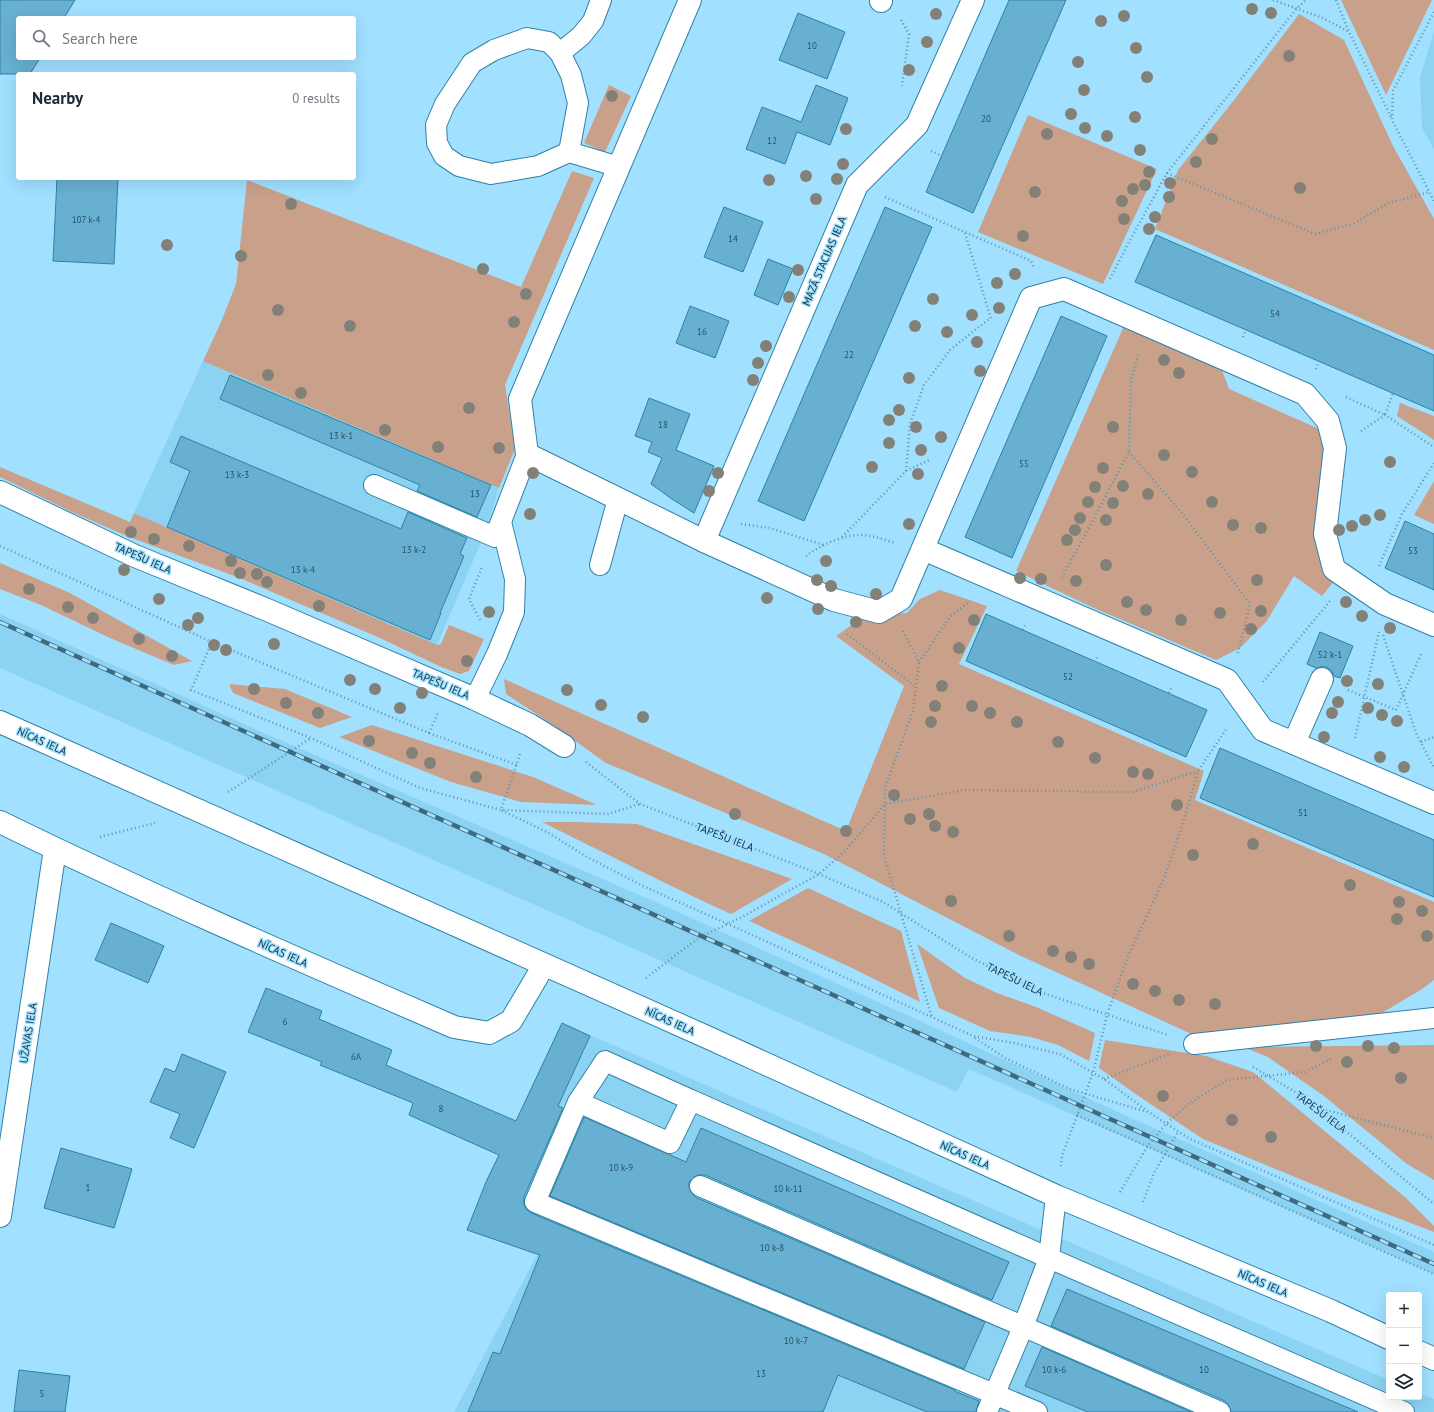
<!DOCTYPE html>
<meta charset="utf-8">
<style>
:root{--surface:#fff;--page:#f2f2f3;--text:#1f2937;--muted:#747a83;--line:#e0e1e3}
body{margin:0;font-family:"PT Sans",sans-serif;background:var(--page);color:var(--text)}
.controls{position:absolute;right:12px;bottom:12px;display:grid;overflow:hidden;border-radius:4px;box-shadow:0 4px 16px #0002}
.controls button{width:36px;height:36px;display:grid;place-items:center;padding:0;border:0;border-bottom:1px solid var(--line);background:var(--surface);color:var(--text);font:20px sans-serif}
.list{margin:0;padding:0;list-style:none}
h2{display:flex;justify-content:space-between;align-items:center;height:52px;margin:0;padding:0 16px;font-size:17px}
h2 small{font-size:13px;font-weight:400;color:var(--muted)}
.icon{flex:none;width:22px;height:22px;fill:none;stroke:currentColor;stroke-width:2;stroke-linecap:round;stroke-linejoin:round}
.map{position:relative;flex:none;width:1434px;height:1412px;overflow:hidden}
.search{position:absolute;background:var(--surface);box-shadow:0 4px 16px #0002;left:16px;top:16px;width:340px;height:44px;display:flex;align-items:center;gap:10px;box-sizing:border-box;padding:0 14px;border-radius:4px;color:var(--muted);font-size:15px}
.panel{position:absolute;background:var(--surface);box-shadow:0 4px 16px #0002;left:16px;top:72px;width:340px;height:108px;border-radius:4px}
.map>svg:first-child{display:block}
</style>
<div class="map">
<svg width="1434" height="1412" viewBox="0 0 1434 1412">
<rect width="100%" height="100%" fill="#a1e0ff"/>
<g fill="#8cd2f3">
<path d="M1434,31V149L1422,128L1420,78Z"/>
<path d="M203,361L451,466L499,488L485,533L437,645L134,513Z"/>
<path d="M0,614L262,732L658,903L909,1016L1129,1117L1434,1252V1274L969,1069L957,1092L0,668Z"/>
<path d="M562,1023L1389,1380V1397H1419V1393L1434,1399V1412H454L537,1255L467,1230L494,1166Z"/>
</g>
<g fill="#c9a18b">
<path d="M1341,0H1432L1386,95Z"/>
<path d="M1299,14L1344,40L1393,146L1434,219V350L1155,229L1178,170L1231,104Z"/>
<path d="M609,85L631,96L605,152L584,143Z"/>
<path d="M1028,115L1157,169L1103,284L978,232Z"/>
<path d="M572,171L594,178L505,385L515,449L499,488L203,361L221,322L236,284L247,180L521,287Z"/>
<path d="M1124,326L1220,365L1229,389L1317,428L1326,443L1335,580L1322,596L1294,576L1266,622L1240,648L1216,660L1094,608L1016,571Z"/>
<path d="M1400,403L1434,416V440L1397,416Z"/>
<path d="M0,467L130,522L134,513L437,645L441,644L449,625L484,639L469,671L460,674L439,666L380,638L237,577L129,537L72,512L0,477Z"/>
<path d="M1434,481V524L1414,515Z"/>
<path d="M0,563L70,593L192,661L174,665L110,638L41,605L0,589Z"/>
<path d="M940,590L987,606L959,664L1204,771L1195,800L1434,902V980L1422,989L1372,1019L1198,1037L1021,956L824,854L606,763L553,725L506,694L504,679L846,831L904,686L836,636L866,615L907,613L920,599Z"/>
<path d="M229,684L285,689L352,717L320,728L233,693Z"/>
<path d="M372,725L533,777L597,805L521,802L451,782L339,737Z"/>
<path d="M542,822H575L637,824L792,879L731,914C667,885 605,853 542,822Z"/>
<path d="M808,888L901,931L920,1002L850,967L749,921Z"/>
<path d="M917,944L965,978L997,993L1036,1007L1095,1033L1089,1061L1058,1045L1031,1037L990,1031L939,1008Z"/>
<path d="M1105,1040L1206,1056L1253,1072L1406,1198L1434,1226V1232L1353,1201L1203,1139L1140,1097L1099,1068Z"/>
<path d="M1434,1045V1180L1407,1164L1324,1096L1268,1057L1243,1047Z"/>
</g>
<g fill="#68b0d2" stroke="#2d81a5">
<path d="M0,0H75L64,18H18V58H40L30,74H0Z"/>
<path d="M1009,0H1066L973,213L926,192Z"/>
<path d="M798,13L845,32L827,79L779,60Z"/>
<path d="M816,85L848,98L830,145L797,132L785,164L746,149L762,107L801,122Z"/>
<path d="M57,178L118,179L114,264L53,261Z"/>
<path d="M724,207L763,222L743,272L704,257Z"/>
<path d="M885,207L932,227L804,521L758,501Z"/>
<path d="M1156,235L1434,355V411L1135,282Z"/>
<path d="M768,259L793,269L778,305L754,295Z"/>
<path d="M690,306L729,321L715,358L676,343Z"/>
<path d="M1061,316L1107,336L1012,558L965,537Z"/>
<path d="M230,375L491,485L477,517L417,491L420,485L220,399Z"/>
<path d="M649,398L690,414L676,450L714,466L694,513L672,499L651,484L662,458L648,452L652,442L635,436Z"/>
<path d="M181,436L401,529L408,512L467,538L460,554L464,556L440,613H441L430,640L167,527L190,471L170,462Z"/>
<path d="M1405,521L1434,534V590L1385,568Z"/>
<path d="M986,614L1207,710L1186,757L966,661Z"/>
<path d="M1320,632L1353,646L1340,678L1334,676L1332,671L1327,667H1321L1316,668L1307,664Z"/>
<path d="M1220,748L1434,840V897L1200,798Z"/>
<path d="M111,923L164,946L148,983L95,960Z"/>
<path d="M266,988L322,1011L319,1019L392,1050L386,1065L516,1121L562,1023L590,1036L558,1106L563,1108L524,1197V1204L526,1209L531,1213L955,1390L954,1391L979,1401L976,1412H927L838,1375L823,1412H468L493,1352L500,1354L540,1255L467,1230L486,1182L499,1155L409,1115L413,1103L320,1065L322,1062L248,1032Z"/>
<path d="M182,1054L226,1072L194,1148L170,1138L180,1114L150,1102L165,1068L175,1072Z"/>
<path d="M584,1117L686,1162L701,1128L1009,1262L992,1300L705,1175H699L694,1177L689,1182V1187L691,1192L695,1197L985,1322L964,1369L550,1196Z"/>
<path d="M61,1148L132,1169L114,1228L44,1208Z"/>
<path d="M1067,1289L1358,1412H1231L1229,1406L1225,1401L1051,1326Z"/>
<path d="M1042,1347L1191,1412H1088L1025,1386Z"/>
<path d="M19,1370L70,1376L65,1412H14Z"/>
</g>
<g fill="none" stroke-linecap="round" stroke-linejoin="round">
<g stroke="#2e82a6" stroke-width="22">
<g id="service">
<path d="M560,53L581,36L593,21L601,0"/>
<path d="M569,152L578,103L571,75L560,53L549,42L527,38L494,50L472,63L445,104L436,125L437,143L444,156L459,166L491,174L538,166L569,152L619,167"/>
<path d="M374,485L495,537L527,454"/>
<path d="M600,565L618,499"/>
<path d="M475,699L497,654L514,612L515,579L501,522"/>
<path d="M1194,1044L1434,1018"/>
<path d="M578,1102L605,1061L691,1100"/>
<path d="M700,1186L1220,1412"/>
<path d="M987,1412L1023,1327L1049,1258L1056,1196"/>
<path d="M1037,1412L535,1202L578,1102L670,1143L691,1100L1049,1258L1404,1412"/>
</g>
</g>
<g stroke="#2e82a6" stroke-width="24">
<g id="minor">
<path d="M690,0L520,399L527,454L704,541L834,600L879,612L901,599L1031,298L1064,289L1305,394L1328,421L1335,448L1325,534L1334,569L1385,604L1434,625"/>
<path d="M881,1V0"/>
<path d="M0,492L135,556L265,609L475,699L530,725L564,746"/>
<path d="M704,541L857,185L917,125L973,0"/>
<path d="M923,549L1227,680L1263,730L1434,803"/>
<path d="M0,722L709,1038L1056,1196L1331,1311L1389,1338"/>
<path d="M1294,743L1322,679"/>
<path d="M0,822C149,895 302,961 454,1027L489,1033L511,1021L544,965"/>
<path d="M0,1216L55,849"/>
<path d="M1419,1352L1434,1359"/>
</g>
</g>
<g stroke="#6194ab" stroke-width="2.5" stroke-dasharray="1 3" stroke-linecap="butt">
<path d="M1273,0L1323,18L1349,32"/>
<path d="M1336,0L1349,32L1392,119"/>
<path d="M1434,12L1393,91L1392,120L1434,201"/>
<path d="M901,20L909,34L902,86"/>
<path d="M931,151L942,156"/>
<path d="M1167,173L1315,234L1353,224L1389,203L1429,192"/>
<path d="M885,197L1031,261L1034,268"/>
<path d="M965,233L991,319"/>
<path d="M1110,279L1128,244L1167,173L1297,8L1306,0"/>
<path d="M1243,337L1246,330"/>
<path d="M1316,369L1319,362"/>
<path d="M1346,397L1385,415L1393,393"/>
<path d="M1361,431L1385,415L1434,447"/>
<path d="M1129,452L1182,513L1250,604L1238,653"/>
<path d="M906,471L910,424L924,385L950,350L989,319"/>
<path d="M741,524L770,528L824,545"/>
<path d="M842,537L906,471L929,460"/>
<path d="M0,546L212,642L429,733L438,713"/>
<path d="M806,556C821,545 842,535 861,535C872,535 885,540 895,543"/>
<path d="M1379,566L1402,514L1434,463"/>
<path d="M1062,578L1129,452L1131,381L1139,352"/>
<path d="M480,620L469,599L482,567"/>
<path d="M1023,630L1026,623"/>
<path d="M903,631L919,662L913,711L885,788L884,856L932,1018"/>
<path d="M847,634L916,687"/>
<path d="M1383,635L1416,733L1434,768"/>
<path d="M212,642L191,690L311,738L420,788L501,810L608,814L639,804"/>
<path d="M919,662L950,617L970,601"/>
<path d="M1095,662L1098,655"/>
<path d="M1263,682L1330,601"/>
<path d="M1348,690L1396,710L1422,652"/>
<path d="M1169,693L1172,687"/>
<path d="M429,733L517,765"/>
<path d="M1355,738L1379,632"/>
<path d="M1421,742L1434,737"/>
<path d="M520,754L501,810L547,832L587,857L643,886L728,924L973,1036L1014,1043L1060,1054L1104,1079L1150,1113L1190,1139L1434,1245"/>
<path d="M586,762L640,804L819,874L883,902L970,957L1037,991L1168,1035"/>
<path d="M228,792L311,738"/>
<path d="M100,837L155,823"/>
<path d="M646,978L677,954L702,936L742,917L819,874L845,851L885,804L964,790L1133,792L1198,771"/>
<path d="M975,1038L1005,1058L1070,1089L1147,1112"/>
<path d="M1253,1067L1307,1099L1434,1204"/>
<path d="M1104,1079L1169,1054"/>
<path d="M1318,1108L1434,1138"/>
<path d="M1077,1115L1434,1274"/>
<path d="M1061,1166L1062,1156L1093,1073L1107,1015L1128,956L1163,881L1183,823L1198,771L1227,728"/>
<path d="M1120,1192L1147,1147L1166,1124L1187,1105L1227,1080L1305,1072L1332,1058"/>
<path d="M1143,1202L1154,1173L1178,1132"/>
</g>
<use href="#service" stroke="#fff" stroke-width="20"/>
<use href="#minor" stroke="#fff" stroke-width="22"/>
<g stroke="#3e6a7e" stroke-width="4.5">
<path id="rail" d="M0,622L1434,1264"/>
</g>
<use href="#rail" stroke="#a1e0ff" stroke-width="3" stroke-dasharray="9" stroke-linecap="butt"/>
</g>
<g fill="#838078">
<circle cx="1252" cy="9" r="6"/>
<circle cx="1271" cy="13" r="6"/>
<circle cx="936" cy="14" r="6"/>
<circle cx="1124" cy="16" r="6"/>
<circle cx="1101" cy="21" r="6"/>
<circle cx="927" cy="42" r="6"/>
<circle cx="1136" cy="48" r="6"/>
<circle cx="1289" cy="56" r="6"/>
<circle cx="1078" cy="62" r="6"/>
<circle cx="909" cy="70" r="6"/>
<circle cx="1147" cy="77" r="6"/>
<circle cx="1084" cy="90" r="6"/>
<circle cx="612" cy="96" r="6"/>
<circle cx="1071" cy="114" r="6"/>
<circle cx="1135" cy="117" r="6"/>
<circle cx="1085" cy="128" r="6"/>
<circle cx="846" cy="129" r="6"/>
<circle cx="1047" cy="134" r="6"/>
<circle cx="1107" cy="136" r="6"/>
<circle cx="1212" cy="139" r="6"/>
<circle cx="1140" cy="150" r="6"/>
<circle cx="1196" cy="162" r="6"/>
<circle cx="843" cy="164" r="6"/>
<circle cx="1149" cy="172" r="6"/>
<circle cx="806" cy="176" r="6"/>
<circle cx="837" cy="179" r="6"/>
<circle cx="769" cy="180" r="6"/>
<circle cx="1170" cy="183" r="6"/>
<circle cx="1145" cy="185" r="6"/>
<circle cx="1300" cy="188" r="6"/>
<circle cx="1133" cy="189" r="6"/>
<circle cx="1035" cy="192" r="6"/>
<circle cx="1169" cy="197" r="6"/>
<circle cx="816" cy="199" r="6"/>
<circle cx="1122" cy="201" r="6"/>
<circle cx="291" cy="204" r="6"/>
<circle cx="1155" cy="217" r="6"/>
<circle cx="1124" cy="219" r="6"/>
<circle cx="1149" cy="229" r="6"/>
<circle cx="1023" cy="236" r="6"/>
<circle cx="167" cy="245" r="6"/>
<circle cx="241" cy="256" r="6"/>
<circle cx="483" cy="269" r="6"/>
<circle cx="798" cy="270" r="6"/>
<circle cx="1015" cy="274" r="6"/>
<circle cx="997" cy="283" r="6"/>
<circle cx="526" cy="294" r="6"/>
<circle cx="789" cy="297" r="6"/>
<circle cx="933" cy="299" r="6"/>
<circle cx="999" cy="308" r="6"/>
<circle cx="278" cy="310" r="6"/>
<circle cx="972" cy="315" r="6"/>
<circle cx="514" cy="322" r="6"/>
<circle cx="350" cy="326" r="6"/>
<circle cx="915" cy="326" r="6"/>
<circle cx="947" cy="332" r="6"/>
<circle cx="977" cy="342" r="6"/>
<circle cx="766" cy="346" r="6"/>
<circle cx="1164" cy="360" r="6"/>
<circle cx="758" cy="363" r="6"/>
<circle cx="980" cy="371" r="6"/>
<circle cx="1179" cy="373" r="6"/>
<circle cx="268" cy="375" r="6"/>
<circle cx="909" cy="378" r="6"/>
<circle cx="753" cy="380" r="6"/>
<circle cx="301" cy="393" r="6"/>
<circle cx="469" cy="408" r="6"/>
<circle cx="899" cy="410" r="6"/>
<circle cx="889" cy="420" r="6"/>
<circle cx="916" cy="427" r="6"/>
<circle cx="1113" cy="427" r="6"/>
<circle cx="385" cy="430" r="6"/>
<circle cx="941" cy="437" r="6"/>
<circle cx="889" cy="443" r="6"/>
<circle cx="438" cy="447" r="6"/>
<circle cx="499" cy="448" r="6"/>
<circle cx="921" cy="450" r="6"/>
<circle cx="1164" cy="455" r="6"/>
<circle cx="1390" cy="462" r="6"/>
<circle cx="872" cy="467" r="6"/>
<circle cx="1103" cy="468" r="6"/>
<circle cx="1192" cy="472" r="6"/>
<circle cx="533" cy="473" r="6"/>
<circle cx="718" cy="473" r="6"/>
<circle cx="918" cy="474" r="6"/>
<circle cx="1123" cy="486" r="6"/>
<circle cx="1095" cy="487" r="6"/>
<circle cx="709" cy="491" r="6"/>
<circle cx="1148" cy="494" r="6"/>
<circle cx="1088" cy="502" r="6"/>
<circle cx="1212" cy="502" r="6"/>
<circle cx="1113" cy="503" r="6"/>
<circle cx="530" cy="514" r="6"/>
<circle cx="1380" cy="515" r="6"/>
<circle cx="1080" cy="518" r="6"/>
<circle cx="1106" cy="520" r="6"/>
<circle cx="1365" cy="520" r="6"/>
<circle cx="909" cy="524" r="6"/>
<circle cx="1233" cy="525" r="6"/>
<circle cx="1352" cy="526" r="6"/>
<circle cx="1261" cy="528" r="6"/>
<circle cx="1075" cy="530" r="6"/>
<circle cx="1339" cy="530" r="6"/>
<circle cx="131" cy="532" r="6"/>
<circle cx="154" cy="539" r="6"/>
<circle cx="1067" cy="540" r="6"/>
<circle cx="189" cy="546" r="6"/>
<circle cx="231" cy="561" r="6"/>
<circle cx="826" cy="561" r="6"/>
<circle cx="1106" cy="565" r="6"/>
<circle cx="124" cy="570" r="6"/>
<circle cx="240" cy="573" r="6"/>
<circle cx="257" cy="574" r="6"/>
<circle cx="1020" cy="578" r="6"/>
<circle cx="1041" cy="579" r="6"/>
<circle cx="817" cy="580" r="6"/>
<circle cx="1257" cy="580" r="6"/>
<circle cx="1076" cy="581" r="6"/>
<circle cx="267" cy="582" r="6"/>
<circle cx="831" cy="586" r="6"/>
<circle cx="29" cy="589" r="6"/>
<circle cx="876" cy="594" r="6"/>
<circle cx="767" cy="598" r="6"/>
<circle cx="159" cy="599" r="6"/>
<circle cx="1127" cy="602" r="6"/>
<circle cx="1346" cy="602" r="6"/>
<circle cx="319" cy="606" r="6"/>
<circle cx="68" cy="607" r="6"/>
<circle cx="818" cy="609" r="6"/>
<circle cx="1146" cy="610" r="6"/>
<circle cx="1261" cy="611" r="6"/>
<circle cx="489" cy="612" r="6"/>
<circle cx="1220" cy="613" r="6"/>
<circle cx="1362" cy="616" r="6"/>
<circle cx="93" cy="618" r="6"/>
<circle cx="198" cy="618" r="6"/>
<circle cx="974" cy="620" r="6"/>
<circle cx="1181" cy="620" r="6"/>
<circle cx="856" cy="622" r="6"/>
<circle cx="188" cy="625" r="6"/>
<circle cx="1390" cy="628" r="6"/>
<circle cx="1251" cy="629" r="6"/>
<circle cx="139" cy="639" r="6"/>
<circle cx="274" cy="644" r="6"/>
<circle cx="214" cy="645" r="6"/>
<circle cx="959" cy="648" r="6"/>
<circle cx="226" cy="650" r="6"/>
<circle cx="172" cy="656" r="6"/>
<circle cx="467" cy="661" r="6"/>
<circle cx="350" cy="680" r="6"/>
<circle cx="1347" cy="681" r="6"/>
<circle cx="1378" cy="684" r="6"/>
<circle cx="942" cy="686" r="6"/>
<circle cx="254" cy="689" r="6"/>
<circle cx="375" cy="689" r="6"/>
<circle cx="567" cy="690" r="6"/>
<circle cx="422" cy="693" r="6"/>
<circle cx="1338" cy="702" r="6"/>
<circle cx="286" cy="703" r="6"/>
<circle cx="601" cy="705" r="6"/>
<circle cx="935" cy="706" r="6"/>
<circle cx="972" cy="706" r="6"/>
<circle cx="400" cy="708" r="6"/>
<circle cx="1368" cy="708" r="6"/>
<circle cx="318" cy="713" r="6"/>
<circle cx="990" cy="713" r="6"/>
<circle cx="1332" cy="713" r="6"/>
<circle cx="1382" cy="715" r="6"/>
<circle cx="643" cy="717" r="6"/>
<circle cx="1397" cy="721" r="6"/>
<circle cx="931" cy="722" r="6"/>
<circle cx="1017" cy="722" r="6"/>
<circle cx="1324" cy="737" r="6"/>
<circle cx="369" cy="741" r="6"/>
<circle cx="1058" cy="742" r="6"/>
<circle cx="412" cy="753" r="6"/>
<circle cx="1380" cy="757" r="6"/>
<circle cx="1095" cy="758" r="6"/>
<circle cx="430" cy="763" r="6"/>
<circle cx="1404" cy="767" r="6"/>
<circle cx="1133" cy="772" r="6"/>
<circle cx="1148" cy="774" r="6"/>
<circle cx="476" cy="777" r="6"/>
<circle cx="894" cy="795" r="6"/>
<circle cx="1177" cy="805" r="6"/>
<circle cx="735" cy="814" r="6"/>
<circle cx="929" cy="814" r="6"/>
<circle cx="910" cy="819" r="6"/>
<circle cx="935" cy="826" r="6"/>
<circle cx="846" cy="831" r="6"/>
<circle cx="953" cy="832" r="6"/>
<circle cx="1253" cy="844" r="6"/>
<circle cx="1193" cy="855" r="6"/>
<circle cx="1350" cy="885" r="6"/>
<circle cx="951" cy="901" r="6"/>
<circle cx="1399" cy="902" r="6"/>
<circle cx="1422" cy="911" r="6"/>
<circle cx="1397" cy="919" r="6"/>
<circle cx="1009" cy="936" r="6"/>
<circle cx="1427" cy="936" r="6"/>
<circle cx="1053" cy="951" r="6"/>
<circle cx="1071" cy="957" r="6"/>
<circle cx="1089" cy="964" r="6"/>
<circle cx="1133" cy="984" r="6"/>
<circle cx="1155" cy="991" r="6"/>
<circle cx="1179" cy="1000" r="6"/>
<circle cx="1215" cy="1004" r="6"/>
<circle cx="1316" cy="1046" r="6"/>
<circle cx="1368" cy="1046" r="6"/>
<circle cx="1394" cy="1048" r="6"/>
<circle cx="1347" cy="1062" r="6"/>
<circle cx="1401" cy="1078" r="6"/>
<circle cx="1163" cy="1096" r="6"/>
<circle cx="1232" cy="1120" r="6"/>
<circle cx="1271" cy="1137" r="6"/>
</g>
<g text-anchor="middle" stroke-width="3" stroke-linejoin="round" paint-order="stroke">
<g font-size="9" fill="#265266">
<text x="812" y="49">10</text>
<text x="986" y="122">20</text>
<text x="772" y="144">12</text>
<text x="86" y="223">107 k-4</text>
<text x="733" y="242">14</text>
<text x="1275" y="317">54</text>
<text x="702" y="335">16</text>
<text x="849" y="358">22</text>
<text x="663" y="428">18</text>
<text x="341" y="439">13 k-1</text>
<text x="1024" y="467">55</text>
<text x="237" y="478">13 k-3</text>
<text x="475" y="497">13</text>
<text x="414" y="553">13 k-2</text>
<text x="1413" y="554">53</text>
<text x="303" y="573">13 k-4</text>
<text x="1330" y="658">52 k-1</text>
<text x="1068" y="680">52</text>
<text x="1303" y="816">51</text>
<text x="285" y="1025">6</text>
<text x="356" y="1060">6A</text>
<text x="441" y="1112">8</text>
<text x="621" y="1171">10 k-9</text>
<text x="88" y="1191">1</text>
<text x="788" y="1192">10 k-11</text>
<text x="772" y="1251">10 k-8</text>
<text x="796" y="1344">10 k-7</text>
<text x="1054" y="1373">10 k-6</text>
<text x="1204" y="1373">10</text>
<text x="761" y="1377">13</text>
<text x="42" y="1397">5</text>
</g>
<g font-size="11" fill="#103342" stroke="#a1e0ff">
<text transform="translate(824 261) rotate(-67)" y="4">MAZĀ STACIJAS IELA</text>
<text transform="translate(143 558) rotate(24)" y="4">TAPEŠU IELA</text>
<text transform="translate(441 684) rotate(23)" y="4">TAPEŠU IELA</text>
<text transform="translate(42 741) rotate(24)" y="4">NĪCAS IELA</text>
<text transform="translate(725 837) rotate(21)" y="4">TAPEŠU IELA</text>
<text transform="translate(283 953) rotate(24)" y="4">NĪCAS IELA</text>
<text transform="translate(1015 979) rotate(26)" y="4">TAPEŠU IELA</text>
<text transform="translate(670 1021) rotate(24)" y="4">NĪCAS IELA</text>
<text transform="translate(28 1033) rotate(-81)" y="4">UŽAVAS IELA</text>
<text transform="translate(1321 1112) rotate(37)" y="4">TAPEŠU IELA</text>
<text transform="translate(965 1155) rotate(24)" y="4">NĪCAS IELA</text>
<text transform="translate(1263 1283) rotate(23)" y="4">NĪCAS IELA</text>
</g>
</g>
</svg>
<div class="controls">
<button>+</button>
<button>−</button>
<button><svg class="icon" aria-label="layers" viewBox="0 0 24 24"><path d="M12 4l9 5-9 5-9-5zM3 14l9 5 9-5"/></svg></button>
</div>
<div class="search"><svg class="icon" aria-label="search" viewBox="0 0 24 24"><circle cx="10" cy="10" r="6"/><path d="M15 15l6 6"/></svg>Search here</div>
<section class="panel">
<h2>Nearby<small>0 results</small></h2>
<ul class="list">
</ul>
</section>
</div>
